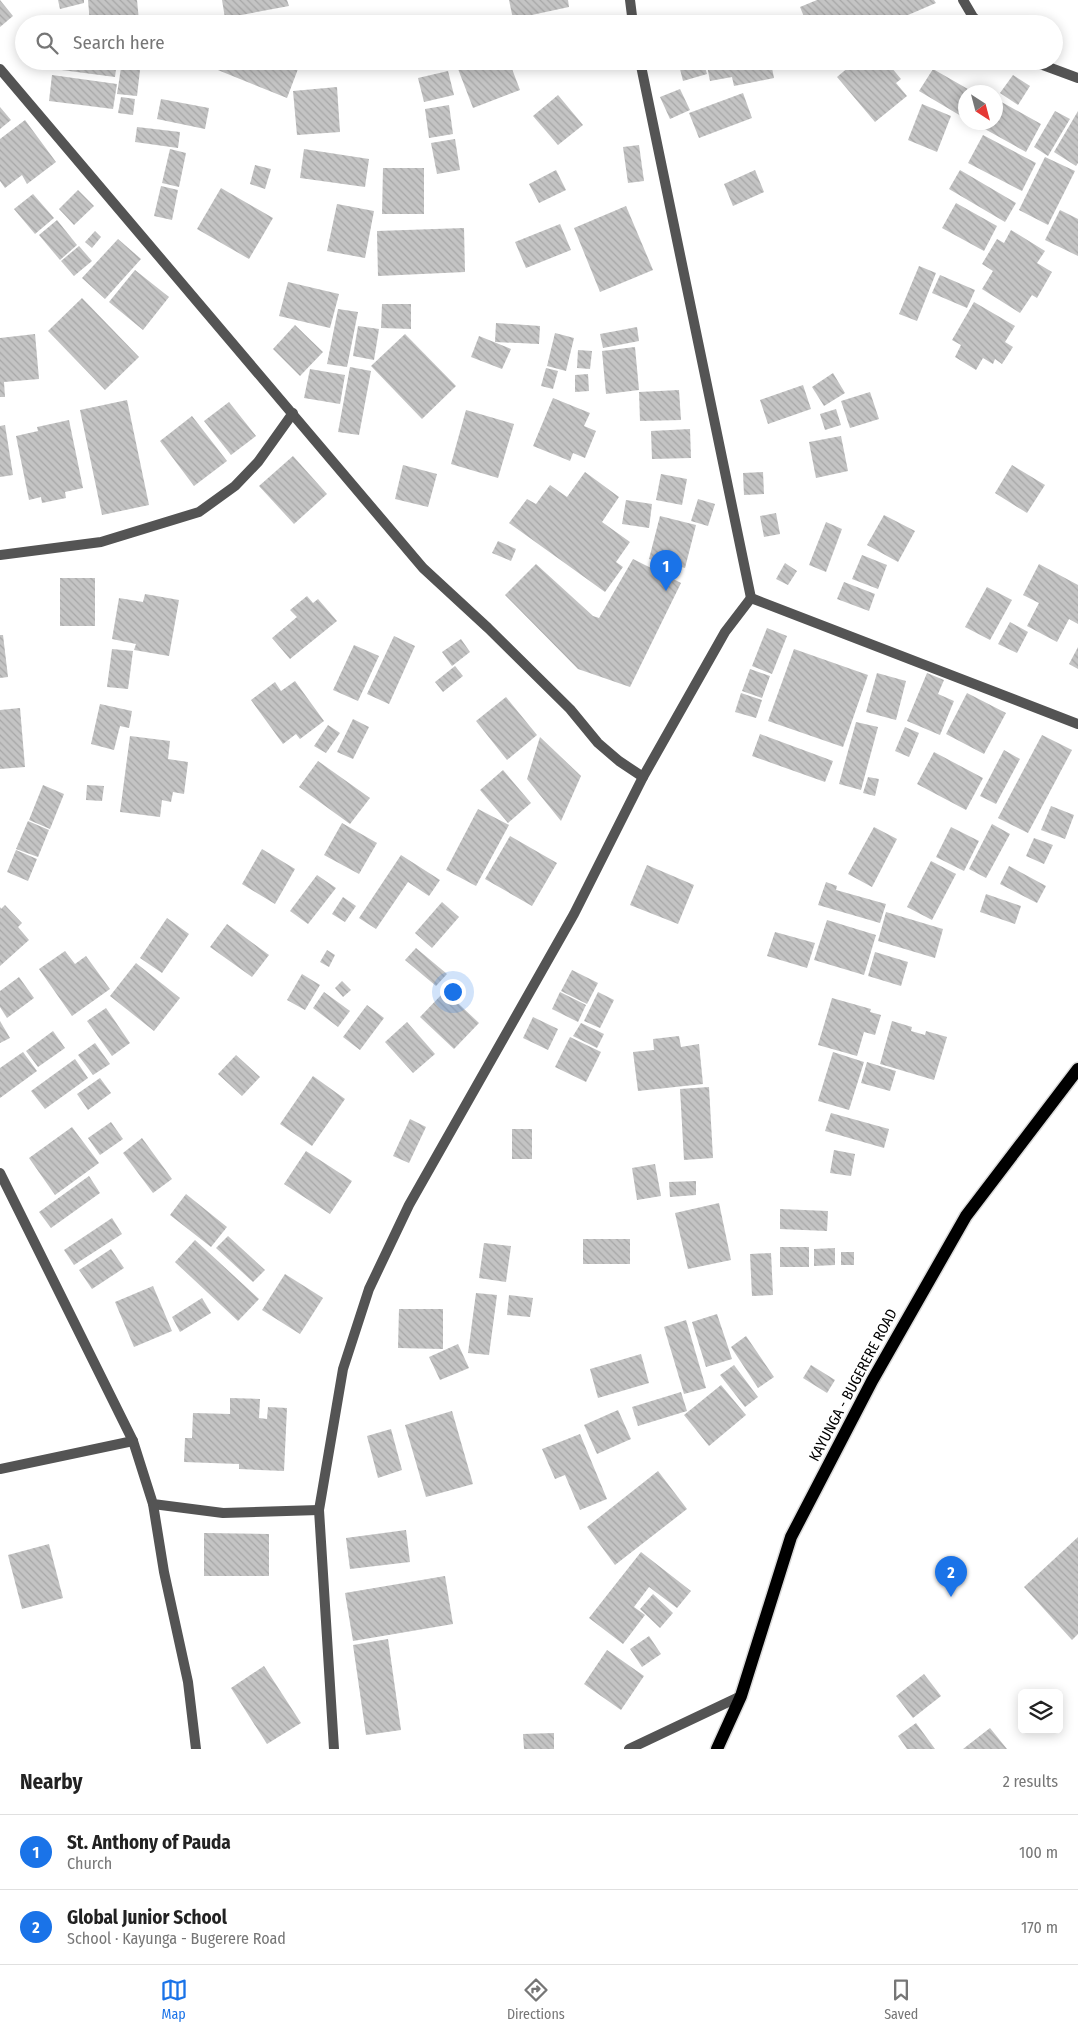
<!DOCTYPE html>
<meta charset="utf-8">
<style>
:root{--surface:#fff;--page:#f6f6f6;--text:#222;--muted:#767676;--line:#e0e0e0;--accent:#1a73e8}
body{margin:0;font-family:"Fira Sans Condensed",sans-serif;background:var(--page);color:var(--text)}
.controls{position:absolute;right:15px;bottom:15px;display:grid;overflow:hidden;border-radius:8px;box-shadow:0 2px 12px #0003}
.controls button{width:45px;height:45px;display:grid;place-items:center;padding:0;border:0;border-bottom:1px solid var(--line);background:var(--surface);color:var(--text);font:25px sans-serif}
.compass{position:absolute;left:958px;top:85px;width:45px;height:45px;border-radius:50%;background:var(--surface);box-shadow:0 2px 12px #0003;rotate:144deg}
.you{position:absolute;left:452px;top:991px;width:18px;height:18px;margin:-12px;border:4px solid #fff;border-radius:50%;background:#1a73e8;box-shadow:0 0 0 8px #1a73e833}
.badge{display:grid;place-items:center;width:32px;height:32px;border-radius:50%;background:var(--accent);color:#fff;font-size:16px;font-weight:700}
.pin{position:absolute;translate:-50% -41px;filter:drop-shadow(0 1px 2px #0008)}
.pin::after{content:'';position:absolute;top:26px;width:18px;height:15px;background:inherit;clip-path:polygon(0 0,100% 0,50% 100%)}
.list{margin:0;padding:0;list-style:none}
h2{display:flex;justify-content:space-between;align-items:center;height:65px;margin:0;padding:0 20px;font-size:21px}
h2 small{font-size:16px;font-weight:400;color:var(--muted)}
.list li{display:grid;grid-template-columns:32px 1fr auto;gap:15px;align-items:center;box-sizing:border-box;height:75px;padding:0 20px;border-top:1px solid var(--line)}
.list b{display:block;font-size:19px;white-space:nowrap}
.list p{margin:0;font-size:16px;white-space:nowrap;color:var(--muted)}
.list em{font-size:16px;font-style:normal;color:var(--muted)}
.icon{flex:none;width:28px;height:28px;fill:none;stroke:currentColor;stroke-width:2;stroke-linecap:round;stroke-linejoin:round}
.map{position:relative;flex:none;width:1078px;height:1749px;overflow:hidden}
.search{position:absolute;background:var(--surface);box-shadow:0 2px 12px #0003;left:15px;right:15px;top:15px;height:55px;display:flex;align-items:center;gap:12px;box-sizing:border-box;padding:0 18px;border-radius:28px;color:var(--muted);font-size:19px}
.sheet{height:215px;background:var(--surface)}
nav{display:flex;justify-content:space-around;align-items:center;box-sizing:border-box;height:70px;border-top:1px solid var(--line);background:var(--surface);font-size:14px;color:var(--muted)}
nav a{display:grid;justify-items:center;gap:2px}
nav .on{color:var(--accent)}
.map>svg:first-child{display:block}
</style>
<div class="map">
<svg width="1078" height="1749" viewBox="0 0 1078 1749">
<defs>
<pattern id="building-back-hatch" width="6" height="6" patternUnits="userSpaceOnUse" patternTransform="scale(1.25)"><rect width="6" height="6" fill="#c4c4c4"/><path d="M-1 5l2 2M0 0l6 6M5-1l2 2" fill="none" stroke="#a7a7a7"/></pattern>
</defs>
<rect width="100%" height="100%" fill="#fff"/>
<g fill="url(#building-back-hatch)">
<path d="M0,0L13,16L0,27Z"/>
<path d="M58,0H84V3L60,9Z"/>
<path d="M88,0H137L139,21L90,24Z"/>
<path d="M222,0H287L289,6L225,18Z"/>
<path d="M509,0H568L569,7L513,19Z"/>
<path d="M817,0H934L936,3L887,24H807L800,7Z"/>
<path d="M55,61H117L115,77L54,69Z"/>
<path d="M122,61H141L137,96L117,94Z"/>
<path d="M210,61H256L276,69L279,61H301L287,98L208,66Z"/>
<path d="M455,61H509L520,90L473,108Z"/>
<path d="M678,61H703L707,74L683,81Z"/>
<path d="M706,61H792V64L772,68L774,78L734,86L732,77L710,81Z"/>
<path d="M856,61H886L901,79L896,83L907,96L875,122L837,77Z"/>
<path d="M933,69L973,92H966V119L919,91Z"/>
<path d="M448,71L454,95L424,102L418,78Z"/>
<path d="M52,75L117,84L113,109L49,101Z"/>
<path d="M1013,75L1030,86L1018,105L1000,93Z"/>
<path d="M337,87L340,132L297,135L293,91Z"/>
<path d="M680,89L690,110L670,119L660,97Z"/>
<path d="M743,93L752,118L699,138L689,113Z"/>
<path d="M558,95L583,125L558,145L533,116Z"/>
<path d="M121,97L135,99L133,115L118,113Z"/>
<path d="M161,99L209,108L205,129L157,119Z"/>
<path d="M998,100L1041,124L1026,152L983,128L986,122H996V105Z"/>
<path d="M922,104L951,116L937,152L908,140Z"/>
<path d="M449,105L453,134L429,138L425,109Z"/>
<path d="M0,107L11,120L0,129Z"/>
<path d="M1055,111L1070,119L1048,156L1034,147Z"/>
<path d="M1078,111V163L1076,166L1054,152Z"/>
<path d="M25,120L56,162L27,184L22,175L5,188L0,181V139Z"/>
<path d="M137,127L180,132L178,148L135,142Z"/>
<path d="M983,135L1036,163L1022,191L968,163Z"/>
<path d="M455,139L460,170L437,174L431,143Z"/>
<path d="M639,145L644,181L628,183L623,147Z"/>
<path d="M170,149L186,153L179,187L162,183Z"/>
<path d="M304,149L369,159L365,187L300,178Z"/>
<path d="M1045,157L1075,171L1048,225L1019,210Z"/>
<path d="M255,165L271,169L265,189L250,184Z"/>
<path d="M383,168H424V214H382Z"/>
<path d="M556,170L566,190L539,203L529,184Z"/>
<path d="M755,170L764,192L733,206L724,184Z"/>
<path d="M960,170L1016,203L1005,222L949,189Z"/>
<path d="M161,186L178,190L172,220L154,216Z"/>
<path d="M221,188L273,218L249,259L197,229Z"/>
<path d="M78,190L94,206L74,225L59,209Z"/>
<path d="M33,194L54,218L35,234L14,209Z"/>
<path d="M956,203L997,226L984,251L942,228Z"/>
<path d="M337,204L374,211L365,258L327,251Z"/>
<path d="M626,206L653,270L600,292L574,228Z"/>
<path d="M1060,210L1078,219V256L1045,240Z"/>
<path d="M57,220L77,245L60,260L39,235Z"/>
<path d="M560,224L571,250L526,268L515,242Z"/>
<path d="M464,228L465,272L378,276L377,231Z"/>
<path d="M1011,230L1045,251L1037,263L1052,272L1037,298L1032,295L1020,313L982,289L993,271L982,264L997,239L1004,243Z"/>
<path d="M95,231L101,237L92,248L85,242Z"/>
<path d="M118,239L141,259L105,299L82,278Z"/>
<path d="M79,246L92,261L74,276L61,261Z"/>
<path d="M919,266L936,273L917,321L899,314Z"/>
<path d="M135,270L169,297L143,330L109,302Z"/>
<path d="M940,275L975,290L967,308L932,293Z"/>
<path d="M288,282L339,294L330,328L279,316Z"/>
<path d="M82,298L139,357L105,390L48,331Z"/>
<path d="M974,302L1015,326L1005,342L1013,347L1002,364L995,359L993,364L983,358L976,370L955,357L961,345L952,340Z"/>
<path d="M382,304H411V329L381,328Z"/>
<path d="M338,309L358,312L347,367L327,364Z"/>
<path d="M496,323L540,326L539,344L495,342Z"/>
<path d="M295,325L323,352L300,376L273,349Z"/>
<path d="M358,326L379,329L374,360L353,356Z"/>
<path d="M637,327L639,341L603,348L600,334Z"/>
<path d="M555,333L574,338L566,371L547,366Z"/>
<path d="M35,334L39,379L4,382L5,397H0V338Z"/>
<path d="M405,334L456,386L422,419L371,366Z"/>
<path d="M479,336L511,349L502,369L471,357Z"/>
<path d="M635,347L639,390L606,394L602,351Z"/>
<path d="M578,350L592,351L590,369L577,368Z"/>
<path d="M350,367L371,371L359,435L338,432Z"/>
<path d="M546,368L558,371L553,389L541,386Z"/>
<path d="M310,369L345,375L340,404L304,398Z"/>
<path d="M833,373L845,393L824,406L812,387Z"/>
<path d="M588,374L589,391L575,392V375Z"/>
<path d="M803,385L811,409L768,424L760,400Z"/>
<path d="M679,390L681,420L640,421L639,392Z"/>
<path d="M870,392L879,419L850,428L841,401Z"/>
<path d="M553,398L590,413L584,426L596,431L585,458L573,453L570,461L533,446Z"/>
<path d="M127,400L149,505L102,515L80,410Z"/>
<path d="M229,402L256,436L231,455L204,421Z"/>
<path d="M836,409L841,425L825,430L820,414Z"/>
<path d="M466,410L514,424L498,478L451,464Z"/>
<path d="M192,416L227,461L194,486L160,441Z"/>
<path d="M69,420L83,488L65,492L66,498L42,503L41,497L29,500L16,436L38,431L37,427Z"/>
<path d="M5,425L13,475L0,477V426Z"/>
<path d="M690,429L691,458L652,459L651,431Z"/>
<path d="M841,436L848,471L816,478L809,442Z"/>
<path d="M293,456L327,494L294,524L259,486Z"/>
<path d="M403,465L437,474L428,507L395,499Z"/>
<path d="M1012,465L1045,485L1027,513L995,493Z"/>
<path d="M585,472L619,497L602,522L630,542L616,562L623,567L605,592L509,523L527,499L536,504L550,485L567,497Z"/>
<path d="M763,472L764,494L744,495L743,473Z"/>
<path d="M661,474L687,479L682,505L656,500Z"/>
<path d="M698,499L715,504L708,526L691,521Z"/>
<path d="M626,500L652,504L649,528L622,524Z"/>
<path d="M776,513L780,534L764,537L760,516Z"/>
<path d="M884,515L915,531L898,562L867,545Z"/>
<path d="M660,516L696,525L685,568L649,559Z"/>
<path d="M826,522L842,529L826,572L809,565Z"/>
<path d="M498,541L516,549L511,561L492,553Z"/>
<path d="M862,555L887,565L878,589L852,579Z"/>
<path d="M633,559L681,583L630,687L578,669L505,595L536,564L593,616L599,618Z"/>
<path d="M785,563L797,571L788,585L776,579Z"/>
<path d="M1039,564L1078,585V624L1069,619L1057,642L1027,626L1039,603L1023,595Z"/>
<rect x="60" y="578" width="35" height="48"/>
<path d="M844,582L875,594L869,611L837,599Z"/>
<path d="M987,587L1012,600L990,640L965,627Z"/>
<path d="M145,594L179,600L169,656L134,650L136,644L112,639L119,598L143,602Z"/>
<path d="M307,596L313,603L318,599L337,621L290,659L272,638L297,617L290,610Z"/>
<path d="M1010,622L1028,632L1017,653L998,644Z"/>
<path d="M767,628L787,636L772,674L752,666Z"/>
<path d="M0,635H3L8,677L0,678Z"/>
<path d="M394,636L415,646L389,704L367,694Z"/>
<path d="M461,639L470,652L452,666L442,652Z"/>
<path d="M354,645L379,656L358,701L333,690Z"/>
<path d="M1078,647V669L1069,664Z"/>
<path d="M112,649L133,651L128,689L107,687Z"/>
<path d="M794,649L868,675L843,747L768,721Z"/>
<path d="M455,666L463,676L443,692L435,682Z"/>
<path d="M750,669L770,676L762,698L742,691Z"/>
<path d="M877,673L906,681L896,720L866,712Z"/>
<path d="M927,673L944,680L938,694L954,701L940,735L907,721Z"/>
<path d="M295,681L324,721L300,739L296,734L283,744L251,700L275,682L281,691Z"/>
<path d="M741,693L762,700L756,718L735,712Z"/>
<path d="M967,693L1006,713L984,754L946,734Z"/>
<path d="M506,697L537,735L507,760L476,721Z"/>
<path d="M100,704L132,711L129,728L120,726L114,750L91,744Z"/>
<path d="M20,708L25,767L0,769V710Z"/>
<path d="M353,719L369,727L353,759L337,752Z"/>
<path d="M856,722L878,727L861,790L839,784Z"/>
<path d="M328,725L340,733L326,753L314,746Z"/>
<path d="M905,727L919,733L909,757L895,751Z"/>
<path d="M760,734L833,761L825,782L752,756Z"/>
<path d="M1042,735L1072,750L1028,833L998,818Z"/>
<path d="M130,736L170,741L168,759L188,762L184,794L173,792L171,802L162,800L160,817L120,812Z"/>
<path d="M540,737L581,776L561,821L527,779Z"/>
<path d="M1004,750L1020,759L996,804L980,796Z"/>
<path d="M934,752L983,778L966,810L917,784Z"/>
<path d="M318,761L370,798L350,824L299,787Z"/>
<path d="M503,770L531,803L508,823L480,790Z"/>
<path d="M868,777L879,779L875,796L863,793Z"/>
<path d="M43,785L64,794L50,829L29,820Z"/>
<path d="M87,785L104,786L102,801L86,800Z"/>
<path d="M1051,806L1074,815L1065,839L1041,830Z"/>
<path d="M478,809L509,825L476,886L446,870Z"/>
<path d="M28,821L49,830L38,857L16,849Z"/>
<path d="M342,823L377,843L359,874L324,855Z"/>
<path d="M992,824L1010,834L986,878L969,869Z"/>
<path d="M874,827L897,839L872,887L848,874Z"/>
<path d="M951,827L979,841L964,871L936,857Z"/>
<path d="M510,836L557,863L532,906L485,879Z"/>
<path d="M1034,838L1053,845L1044,864L1026,856Z"/>
<path d="M262,849L295,869L275,904L242,884Z"/>
<path d="M16,850L37,859L28,881L7,872Z"/>
<path d="M401,855L440,880L429,896L408,882L376,929L359,918Z"/>
<path d="M931,861L956,874L932,920L907,907Z"/>
<path d="M647,865L694,885L678,924L630,905Z"/>
<path d="M1009,866L1046,886L1037,903L1000,884Z"/>
<path d="M317,875L336,888L308,924L290,911Z"/>
<path d="M826,882L837,886L836,890L886,904L880,923L818,905Z"/>
<path d="M986,894L1021,906L1015,924L980,912Z"/>
<path d="M343,897L356,906L345,922L332,914Z"/>
<path d="M442,902L459,917L432,948L415,933Z"/>
<path d="M5,905L22,923L18,927L29,940L0,966V907L1,909Z"/>
<path d="M886,912L943,929L935,958L878,941Z"/>
<path d="M167,918L189,934L162,973L140,958Z"/>
<path d="M827,920L876,935L864,975L814,960Z"/>
<path d="M227,924L269,955L252,977L210,947Z"/>
<path d="M775,932L815,943L807,968L767,956Z"/>
<path d="M416,948L447,974L436,986L405,960Z"/>
<path d="M327,950L335,955L329,967L320,962Z"/>
<path d="M65,951L75,964L86,956L110,989L72,1016L39,969Z"/>
<path d="M875,952L908,962L901,986L868,976Z"/>
<path d="M136,963L180,998L154,1031L110,996Z"/>
<path d="M572,970L598,983L587,1004L561,991Z"/>
<path d="M302,974L320,985L305,1010L287,1000Z"/>
<path d="M19,977L34,998L7,1018L0,1007V991Z"/>
<path d="M342,981L351,990L343,997L335,988Z"/>
<path d="M445,991L479,1023L454,1049L420,1017Z"/>
<path d="M324,992L350,1011L338,1027L313,1008Z"/>
<path d="M560,992L586,1005L578,1022L552,1009Z"/>
<path d="M598,992L614,1000L600,1028L584,1021Z"/>
<path d="M832,998L871,1009L870,1012L881,1015L875,1035L864,1032L857,1056L818,1045Z"/>
<path d="M367,1005L384,1018L360,1050L343,1037Z"/>
<path d="M106,1008L130,1043L112,1056L87,1021Z"/>
<path d="M533,1017L558,1029L548,1050L523,1038Z"/>
<path d="M0,1021L10,1038L0,1043Z"/>
<path d="M892,1021L912,1027L911,1031L925,1035L926,1031L947,1037L934,1080L880,1064Z"/>
<path d="M407,1022L435,1054L413,1073L385,1042Z"/>
<path d="M581,1023L604,1034L597,1048L573,1036Z"/>
<path d="M53,1031L65,1048L38,1067L26,1051Z"/>
<path d="M679,1036L681,1047L699,1044L703,1084L638,1091L633,1052L654,1050L653,1039Z"/>
<path d="M570,1037L601,1052L586,1082L555,1067Z"/>
<path d="M95,1043L110,1064L93,1075L78,1055Z"/>
<path d="M23,1052L37,1071L0,1098V1068Z"/>
<path d="M833,1052L864,1062L849,1110L818,1101Z"/>
<path d="M236,1055L260,1077L242,1096L218,1074Z"/>
<path d="M75,1059L88,1078L45,1109L31,1091Z"/>
<path d="M867,1062L896,1071L890,1091L861,1083Z"/>
<path d="M313,1076L345,1099L312,1146L280,1124Z"/>
<path d="M100,1078L111,1093L88,1110L77,1094Z"/>
<path d="M709,1087L713,1158L684,1160L680,1089Z"/>
<path d="M831,1113L889,1129L884,1148L825,1131Z"/>
<path d="M410,1119L426,1127L409,1163L393,1156Z"/>
<path d="M111,1122L123,1139L100,1155L88,1138Z"/>
<path d="M72,1127L99,1163L55,1195L29,1158Z"/>
<rect x="512" y="1129" width="20" height="30"/>
<path d="M142,1138L172,1179L153,1193L123,1153Z"/>
<path d="M834,1150L855,1154L851,1176L830,1173Z"/>
<path d="M306,1151L352,1181L330,1214L284,1184Z"/>
<path d="M655,1164L661,1196L637,1200L632,1168Z"/>
<path d="M89,1176L100,1193L51,1228L39,1212Z"/>
<path d="M696,1181V1195L670,1197L669,1182Z"/>
<path d="M186,1194L227,1227L211,1247L170,1215Z"/>
<path d="M719,1203L731,1260L688,1269L675,1213Z"/>
<path d="M780,1209L828,1211L827,1231L780,1229Z"/>
<path d="M112,1218L122,1234L74,1265L64,1250Z"/>
<path d="M228,1236L265,1270L253,1282L216,1248Z"/>
<rect x="583" y="1239" width="47" height="25"/>
<path d="M195,1240L259,1299L238,1321L175,1262Z"/>
<path d="M484,1243L511,1246L506,1282L479,1278Z"/>
<rect x="780" y="1247" width="29" height="20"/>
<path d="M835,1248V1265L814,1266V1249Z"/>
<path d="M111,1249L124,1268L92,1289L79,1270Z"/>
<rect x="841" y="1252" width="13" height="13"/>
<path d="M771,1253L773,1295L752,1296L750,1254Z"/>
<path d="M285,1274L323,1298L300,1334L262,1310Z"/>
<path d="M153,1286L172,1331L134,1347L115,1302Z"/>
<path d="M476,1293L497,1295L489,1355L468,1353Z"/>
<path d="M509,1295L533,1298L530,1317L507,1315Z"/>
<path d="M202,1298L211,1313L180,1332L172,1317Z"/>
<path d="M399,1309H443V1349L398,1348Z"/>
<path d="M717,1314L732,1359L706,1367L692,1322Z"/>
<path d="M686,1320L706,1388L684,1394L664,1327Z"/>
<path d="M746,1336L774,1377L758,1388L731,1347Z"/>
<path d="M458,1344L469,1368L440,1380L429,1357Z"/>
<path d="M641,1354L649,1383L598,1398L590,1369Z"/>
<path d="M734,1365L758,1397L745,1407L720,1375Z"/>
<path d="M811,1365L835,1380L827,1393L803,1378Z"/>
<path d="M721,1385L746,1415L709,1446L684,1415Z"/>
<path d="M681,1392L687,1411L638,1426L632,1407Z"/>
<path d="M230,1398L260,1399L259,1418L267,1419L268,1407L287,1408L284,1471L239,1469V1464L184,1462L185,1438H192L193,1413L230,1414Z"/>
<path d="M618,1410L631,1439L597,1454L584,1425Z"/>
<path d="M452,1411L473,1484L426,1497L405,1425Z"/>
<path d="M391,1429L402,1470L378,1478L367,1436Z"/>
<path d="M580,1434L607,1499L580,1510L565,1475L555,1479L542,1449Z"/>
<path d="M658,1471L687,1509L615,1565L587,1527Z"/>
<path d="M406,1530L410,1562L350,1569L346,1538Z"/>
<path d="M204,1533L269,1534V1576H204Z"/>
<path d="M1078,1537V1634L1072,1640L1024,1587Z"/>
<path d="M49,1544L63,1598L22,1609L8,1555Z"/>
<path d="M641,1552L691,1591L677,1608L649,1587L634,1607L645,1615L623,1644L589,1618Z"/>
<path d="M445,1576L453,1624L353,1641L345,1593Z"/>
<path d="M653,1594L673,1613L660,1628L640,1609Z"/>
<path d="M649,1636L661,1654L642,1667L630,1649Z"/>
<path d="M388,1639L401,1730L366,1735L353,1645Z"/>
<path d="M607,1650L644,1676L621,1710L584,1684Z"/>
<path d="M264,1666L301,1723L267,1744L231,1688Z"/>
<path d="M924,1674L941,1696L913,1718L896,1696Z"/>
<path d="M916,1723L935,1749H907L898,1736Z"/>
<path d="M990,1728L1007,1749H963Z"/>
<path d="M554,1733V1749H524L523,1734Z"/>
</g>
<g fill="none" stroke-linecap="round" stroke-linejoin="round">
<g stroke="#dbdbdb" stroke-width="15">
<path id="primary" d="M717,1749L741,1696L791,1537L872,1381L966,1216L1078,1069"/>
</g>
<g stroke="#545454" stroke-width="10">
<path d="M630,0L633,24"/>
<path d="M963,0L973,17L981,24"/>
<path d="M640,61L751,598"/>
<path d="M1032,61L1078,78"/>
<path d="M0,69L423,568L488,628L570,709L598,743L619,761L643,777"/>
<path d="M0,555L101,542L199,512L235,486L258,462L293,413"/>
<path d="M751,598L1078,724"/>
<path d="M0,1173L133,1441L153,1504L223,1513L319,1510"/>
<path d="M0,1469L133,1441"/>
<path d="M153,1504L164,1572L188,1682L196,1749"/>
<path d="M334,1749L319,1510L343,1369L369,1289L409,1205L574,914L643,777L725,632L751,598"/>
<path d="M629,1749L741,1696"/>
</g>
<use href="#primary" stroke="#000" stroke-width="12"/>
</g>
<g text-anchor="middle" stroke-width="5" stroke-linejoin="round" paint-order="stroke">
<g font-size="15" fill="#000" stroke="#fff">
<text transform="translate(853 1385) rotate(-62)" y="5">KAYUNGA - BUGERERE ROAD</text>
</g>
</g>
</svg>
<div class="controls">
<button><svg class="icon" aria-label="layers" viewBox="0 0 24 24"><path d="M12 4l9 5-9 5-9-5zM3 14l9 5 9-5"/></svg></button>
</div>
<svg class="compass" viewBox="-18 -18 36 36"><path d="M0-13l5 13h-10z" fill="#e53935"/><path d="M0 13l5-13h-10z" fill="#767676"/></svg>
<div class="you"></div>
<div class="pin badge" style="left:666px;top:591px">1</div>
<div class="pin badge" style="left:951px;top:1597px">2</div>
<div class="search"><svg class="icon" aria-label="search" viewBox="0 0 24 24"><circle cx="10" cy="10" r="6"/><path d="M15 15l6 6"/></svg>Search here</div>
</div>
<section class="sheet">
<h2>Nearby<small>2 results</small></h2>
<ul class="list">
<li><span class="badge">1</span><div><b>St. Anthony of Pauda</b><p>Church</p></div><em>100 m</em></li>
<li><span class="badge">2</span><div><b>Global Junior School</b><p>School · Kayunga - Bugerere Road</p></div><em>170 m</em></li>
</ul>
</section>
<nav>
<a class="on"><svg class="icon" aria-label="map" viewBox="0 0 24 24"><path d="M3 6l6-2 6 2 6-2v14l-6 2-6-2-6 2zM9 4v14M15 6v14"/></svg>Map</a>
<a><svg class="icon" aria-label="directions" viewBox="0 0 24 24"><path d="M12 3l9 9-9 9-9-9zM9 14v-3h6M13 9l2 2-2 2"/></svg>Directions</a>
<a><svg class="icon" aria-label="saved" viewBox="0 0 24 24"><path d="M7 4h10v16l-5-4-5 4z"/></svg>Saved</a>
</nav>
